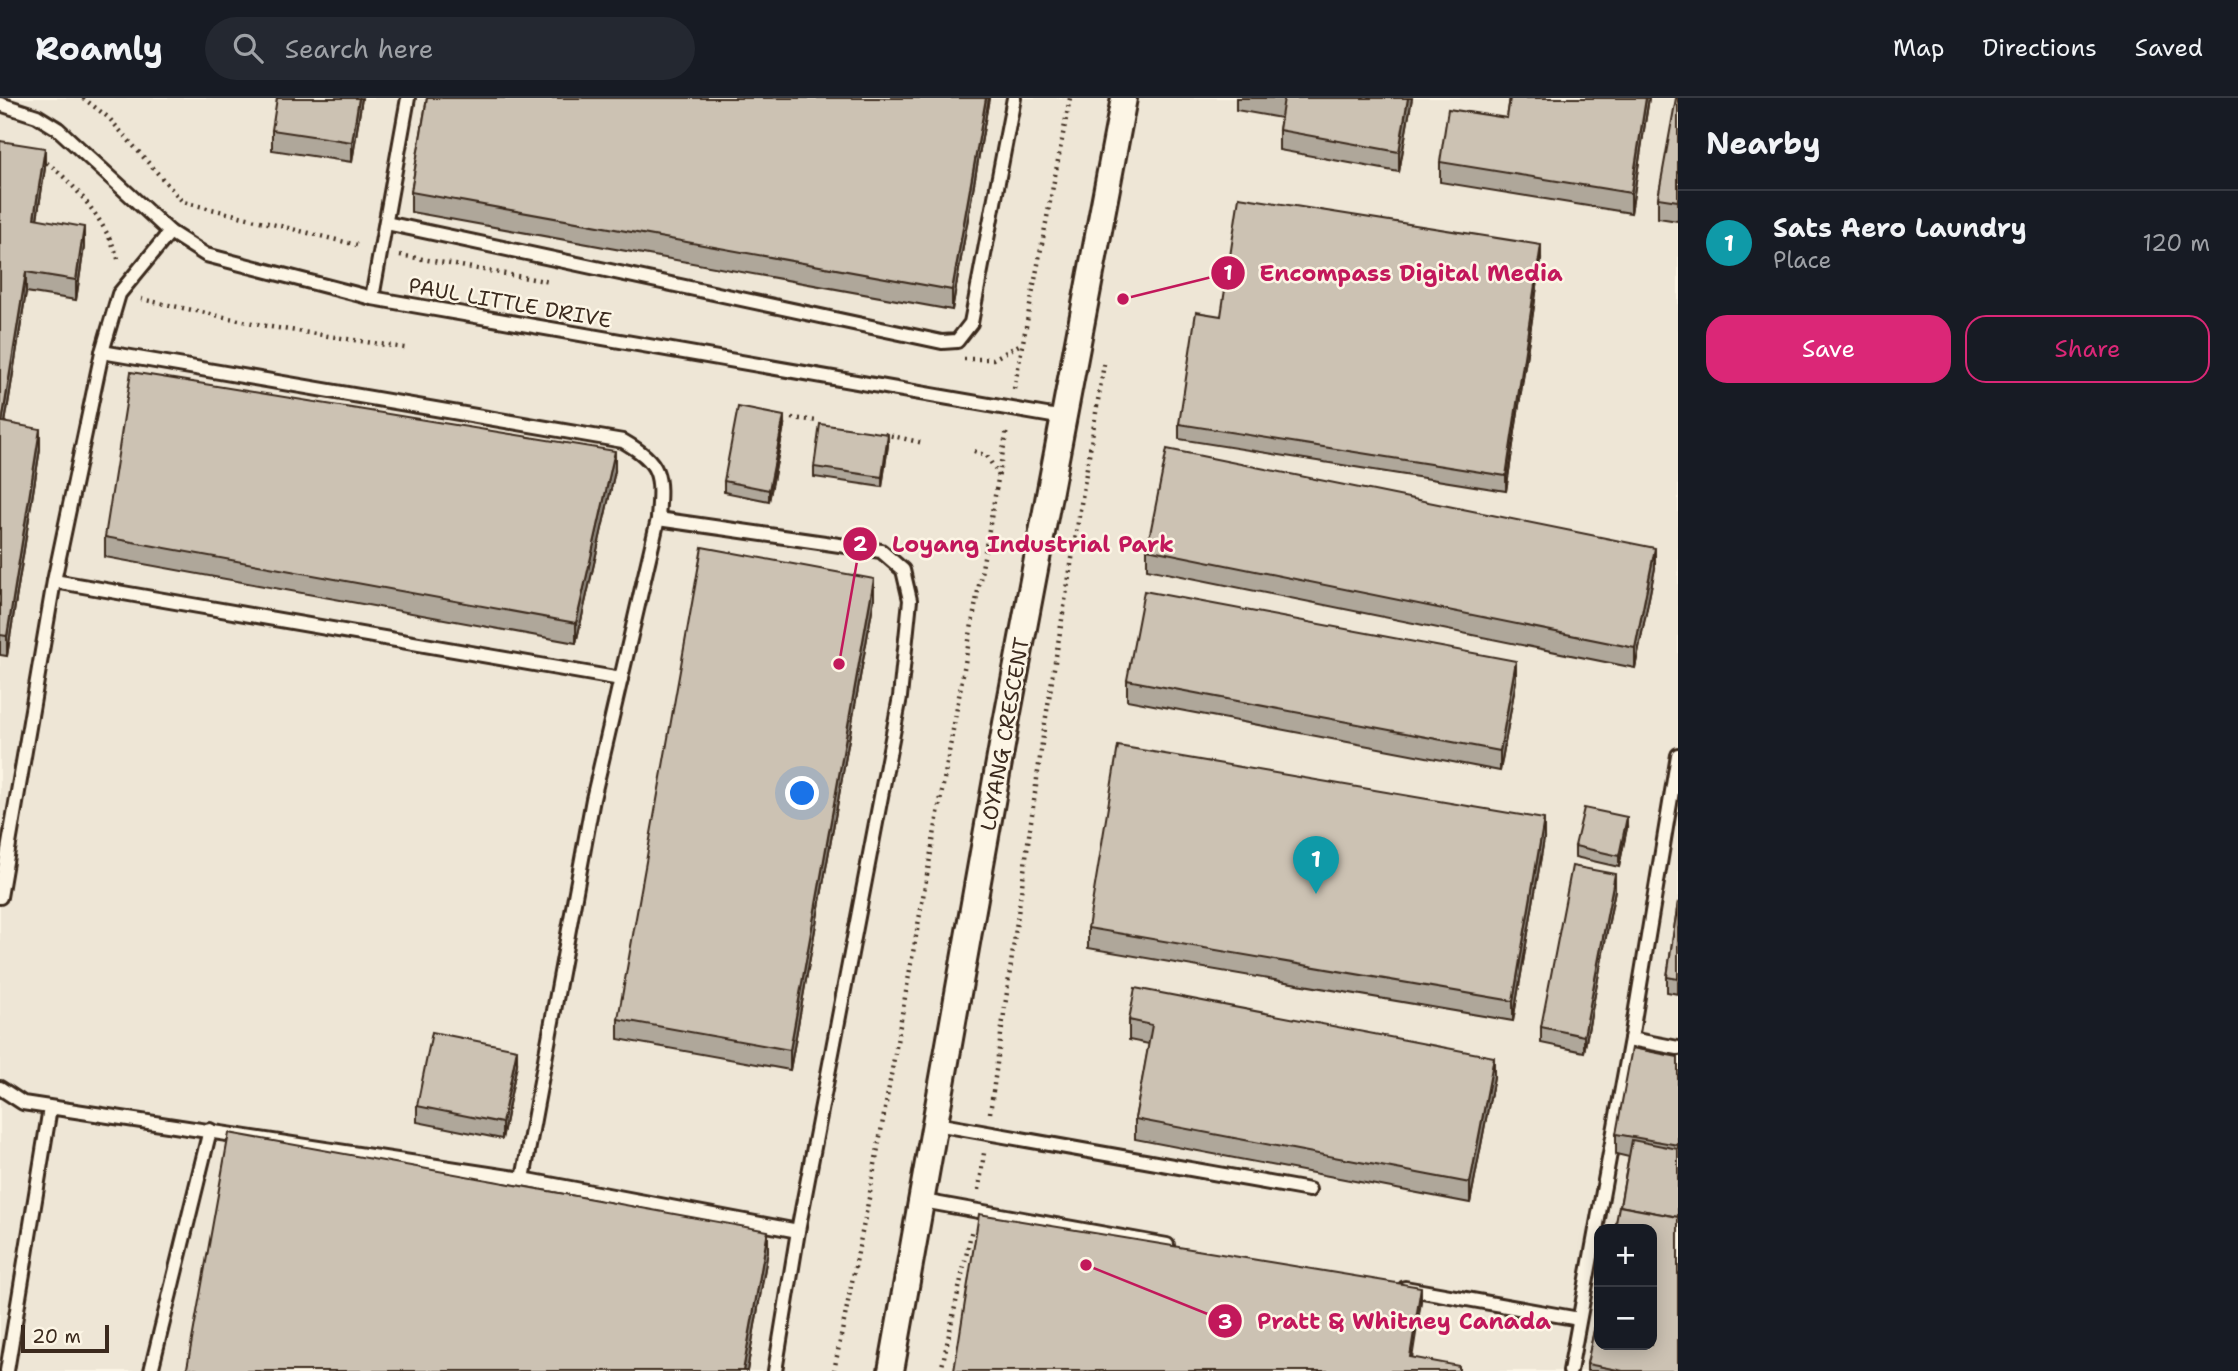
<!DOCTYPE html>
<meta charset="utf-8">
<style>
:root{--surface:#171b24;--page:#242831;--text:#f1f3f6;--muted:#9ea1a6;--line:#363941;--accent:#db2777}
body{margin:0;font-family:"Shantell Sans",sans-serif;background:var(--page);color:var(--text)}
.controls{position:absolute;right:21px;bottom:21px;display:grid;overflow:hidden;border-radius:14px;box-shadow:0 4px 18px #0003}
.controls button{width:63px;height:63px;display:grid;place-items:center;padding:0;border:0;border-bottom:2px solid var(--line);background:var(--surface);color:var(--text);font:35px sans-serif}
.scale{position:absolute;left:21px;bottom:18px;width:88px;box-sizing:border-box;padding-left:7px;border:4px solid #3b2a1e;border-top:0;font-size:19px;line-height:24px;white-space:nowrap;color:#3b2a1e;-webkit-text-stroke:5px #fcf5e5;paint-order:stroke}
.you{position:absolute;left:803px;top:696px;width:24px;height:24px;margin:-18px;border:5px solid #fff;border-radius:50%;background:#1a73e8;box-shadow:0 0 0 10px #1a73e833}
.badge{display:grid;place-items:center;width:46px;height:46px;border-radius:50%;background:var(--accent);color:#fff;font-size:23px;font-weight:700}
.pin{position:absolute;translate:-50% -58px;filter:drop-shadow(0 2px 4px #0008)}
.pin::after{content:'';position:absolute;top:37px;width:24px;height:21px;background:inherit;clip-path:polygon(0 0,100% 0,50% 100%)}
.list{margin:0;padding:0;list-style:none}
h2{display:flex;justify-content:space-between;align-items:center;height:91px;margin:0;padding:0 28px;font-size:30px}
h2 small{font-size:23px;font-weight:400;color:var(--muted)}
.list li{display:grid;grid-template-columns:46px 1fr auto;gap:21px;align-items:center;box-sizing:border-box;height:105px;padding:0 28px;border-top:2px solid var(--line)}
.list b{display:block;font-size:26px;white-space:nowrap}
.list p{margin:0;font-size:23px;white-space:nowrap;color:var(--muted)}
.list em{font-size:23px;font-style:normal;color:var(--muted)}
.actions{display:flex;gap:14px;padding:21px 28px}
.actions a{flex:1;padding:16px 0;border:2px solid var(--accent);border-radius:21px;text-align:center;font-size:24px;color:var(--accent)}
.actions .main{background:var(--accent);color:#fff}
.icon{flex:none;width:38px;height:38px;fill:none;stroke:currentColor;stroke-width:2;stroke-linecap:round;stroke-linejoin:round}
.map{position:relative;flex:none;width:1678px;height:1273px;overflow:hidden}
header{display:flex;align-items:center;gap:42px;box-sizing:border-box;height:98px;padding:0 35px;background:var(--surface);border-bottom:2px solid var(--line)}
header strong{font-size:33px}
nav{display:flex;gap:38px;margin-inline-start:auto;font-size:24px}
.search{width:490px;height:63px;background:var(--page);display:flex;align-items:center;gap:18px;box-sizing:border-box;padding:0 24px;border-radius:38px;color:var(--muted);font-size:26px}
main{display:flex}
aside{flex:1;background:var(--surface)}
.map>svg:first-child{display:block}
</style>
<header>
<strong>Roamly</strong>
<div class="search"><svg class="icon" aria-label="search" viewBox="0 0 24 24"><circle cx="10" cy="10" r="6"/><path d="M15 15l6 6"/></svg>Search here</div>
<nav><a>Map</a><a>Directions</a><a>Saved</a></nav>
</header>
<main>
<div class="map">
<svg width="1678" height="1273" viewBox="0 0 1678 1273">
<rect width="100%" height="100%" fill="#fcf5e5"/>
<filter id="ink" filterUnits="userSpaceOnUse"><feTurbulence type="fractalNoise" baseFrequency=".0143" numOctaves="2"/><feDisplacementMap in="SourceGraphic" scale="14" xChannelSelector="R" yChannelSelector="G"/><feConvolveMatrix kernelMatrix="1 2 1 2 8 2 1 2 1" color-interpolation-filters="sRGB"/></filter>
<g filter="url(#ink)">
<path fill="#eee6d6" fill-rule="evenodd" d="M0,0H1678V1273H0ZM1599,1131H1652V1247H1599Z"/>
<g fill="none" stroke-linecap="round" stroke-linejoin="round">
<g stroke="#3b2a1e" stroke-width="18">
<g id="lane">
<path d="M0,6L37,18L58,31L170,134L206,157L372,200L1064,320"/>
<path d="M386,125L942,244L957,243L971,225L1014,0"/>
<path d="M372,200L408,0"/>
<path d="M102,254L623,343C663,366 661,378 658,421L593,701L523,1081"/>
<path d="M658,421L881,453L903,472L910,502L900,599L798,1133L775,1273"/>
<path d="M54,483L621,581"/>
<path d="M0,799L54,483L102,254L119,196L170,134"/>
<path d="M1631,941L1678,950"/>
<path d="M0,990L23,1005L523,1081L798,1133"/>
<path d="M936,1026L1309,1092"/>
<path d="M923,1103L1167,1147"/>
<path d="M1405,1190L1579,1221"/>
<path d="M7,1273L50,1010"/>
<path d="M151,1273L210,1032"/>
<path d="M1570,1273L1631,941L1678,657"/>
</g>
</g>
<g stroke="#3b2a1e" stroke-width="30">
<path id="street" d="M891,1273L1006,625L1124,0"/>
</g>
<g stroke="#3b2a1e" stroke-width="4.5" stroke-dasharray="2 5" stroke-linecap="butt">
<path d="M83,0L109,20L183,104L361,148"/>
<path d="M41,61C73,81 109,128 119,164"/>
<path d="M400,157L550,184"/>
<path d="M141,201L271,229L405,250"/>
<path d="M964,261H993L1023,245"/>
<path d="M1014,291L1070,0"/>
<path d="M792,320L818,323"/>
<path d="M884,336L923,345"/>
<path d="M974,353L987,358L999,378"/>
<path d="M990,1015L1044,631L1104,266"/>
<path d="M979,1092L984,1055"/>
<path d="M834,1273L869,1100L1007,331"/>
<path d="M941,1273L972,1131"/>
</g>
<use href="#lane" stroke="#fcf5e5" stroke-width="12"/>
<use href="#street" stroke="#fcf5e5" stroke-width="24"/>
</g>
<g fill="#afa79a" stroke="#3b2a1e" stroke-width="2">
<path d="M362,0L352,64L272,52V32Z"/>
<path d="M427,0H989L952,212L411,114V94Z"/>
<path d="M1236,0H1412L1399,74L1279,52V32L1281,20L1236,12Z"/>
<path d="M1510,0H1649L1631,115L1440,84V64L1507,20Z"/>
<path d="M1678,0V123L1658,120V100Z"/>
<path d="M0,43L45,70L37,121L84,149L76,202L26,194L5,325L40,351L7,558L0,557Z"/>
<path d="M1541,162L1506,393L1179,341V326L1221,218Z"/>
<path d="M784,328L769,403L724,394V383Z"/>
<path d="M888,347L882,389L814,379V369Z"/>
<path d="M615,373L576,545L105,459V439Z"/>
<path d="M1147,451L1655,470L1635,570L1147,471Z"/>
<path d="M874,501L790,972L618,941V921Z"/>
<path d="M1127,582L1516,583L1500,673L1127,602Z"/>
<path d="M1627,730L1619,769L1575,759V748Z"/>
<path d="M1544,741L1513,923L1088,850V830Z"/>
<path d="M1615,792L1584,954L1541,945V929Z"/>
<path d="M1678,804V896L1667,894V879Z"/>
<path d="M1129,922L1494,979L1470,1105L1135,1041V1021L1149,946L1129,942Z"/>
<path d="M1678,959V1273H1587V1266L1620,1108L1629,1059L1616,1056V1036Z"/>
<path d="M517,966L502,1041L417,1024V1008Z"/>
<path d="M768,1153L747,1273H187V1270Z"/>
</g>
<g fill="#8f887d" stroke="#3b2a1e" stroke-width="2">
<path d="M359,0H362L352,64V44Z"/>
<path d="M986,0H989L952,212V192Z"/>
<path d="M1408,0H1412L1399,74V54Z"/>
<path d="M1646,0H1649L1631,115V95Z"/>
<path d="M45,50V70L34,140V120Z"/>
<path d="M84,129V149L76,202V182Z"/>
<path d="M1541,147V162L1506,393V378Z"/>
<path d="M26,174V194L2,344V324Z"/>
<path d="M784,318V328L769,403V392Z"/>
<path d="M40,331V351L7,558V538Z"/>
<path d="M888,336V347L882,389V379Z"/>
<path d="M615,353V373L576,545V525Z"/>
<path d="M1655,450V470L1635,570V550Z"/>
<path d="M874,481V501L790,972V952Z"/>
<path d="M1516,563V583L1500,673V653Z"/>
<path d="M1627,719V730L1619,769V758Z"/>
<path d="M1544,721V741L1513,923V903Z"/>
<path d="M1615,776V792L1584,954V938Z"/>
<path d="M517,951V966L502,1041V1025Z"/>
<path d="M1494,959V979L1470,1105V1085Z"/>
<path d="M768,1133V1153L747,1273H743Z"/>
<path d="M1421,1189V1204L1410,1273V1259Z"/>
</g>
<g fill="#ccc2b3" stroke="#3b2a1e" stroke-width="2">
<path d="M277,0H359L352,44L272,32Z"/>
<path d="M427,0H986L952,192L411,94Z"/>
<path d="M1283,0H1408L1399,54L1279,32L1284,0Z"/>
<path d="M1510,0H1646L1631,95L1440,64L1448,11L1507,20Z"/>
<path d="M1676,0H1678V103L1658,100Z"/>
<path d="M0,43L45,50L34,120L84,129L76,182L26,174L2,324L40,331L7,538L0,537Z"/>
<path d="M1239,99L1541,147L1506,378L1179,326L1196,214L1221,218Z"/>
<path d="M131,274L615,353L576,525L105,439Z"/>
<path d="M738,309L784,318L769,392L724,383Z"/>
<path d="M820,326L888,336L882,379L814,369Z"/>
<path d="M1167,351L1655,450L1635,550L1147,451Z"/>
<path d="M702,449L874,481L790,952L618,921Z"/>
<path d="M1144,493L1516,563L1500,653L1127,582Z"/>
<path d="M1118,648L1544,721L1513,903L1088,830Z"/>
<path d="M1584,710L1627,719L1619,758L1575,748Z"/>
<path d="M1572,768L1615,776L1584,938L1541,929Z"/>
<path d="M1678,804V881L1667,879Z"/>
<path d="M1135,890L1494,959L1470,1085L1135,1021L1152,927L1129,922Z"/>
<path d="M432,934L517,951L502,1025L417,1008Z"/>
<path d="M1632,950L1678,959V1047L1616,1036Z"/>
<path d="M229,1035L768,1133L743,1273H204L187,1270Z"/>
<path d="M1632,1042L1678,1051V1119L1620,1108Z"/>
<path d="M1619,1108L1678,1119V1273H1623L1587,1266L1599,1207V1247H1652V1131H1615Z"/>
<path d="M979,1116L1421,1189L1410,1259L1459,1268V1273H954Z"/>
</g>
</g>
<g text-anchor="middle" stroke-width="5" stroke-linejoin="round" paint-order="stroke">
<g font-size="21" fill="#3b2a1e" stroke="#fcf5e5">
<text transform="translate(510 205) rotate(10)" y="7">PAUL LITTLE DRIVE</text>
<text transform="translate(1005 636) rotate(-80)" y="7">LOYANG CRESCENT</text>
</g>
</g>
<path fill="none" stroke="#c2185b" stroke-width="2.5" d="M1123 201L1228 175M839 566L860 446M1086 1167L1225 1223"/>
<g fill="#c2185b" stroke="#fcf5e5" stroke-width="2.5">
<circle cx="1123" cy="201" r="7"/>
<circle cx="839" cy="566" r="7"/>
<circle cx="1086" cy="1167" r="7"/>
<circle cx="1228" cy="175" r="18"/>
<circle cx="860" cy="446" r="18"/>
<circle cx="1225" cy="1223" r="18"/>
</g>
<g font-size="21" text-anchor="middle" font-weight="bold" fill="#fff">
<text x="1228" y="182">1</text>
<text x="860" y="453">2</text>
<text x="1225" y="1231">3</text>
</g>
<g font-size="23" text-anchor="middle" font-weight="bold" fill="#c2185b" stroke="#fcf5e5" stroke-width="5" stroke-linejoin="round" paint-order="stroke">
<text x="1411" y="183">Encompass Digital Media</text>
<text x="1033" y="454">Loyang Industrial Park</text>
<text x="1404" y="1231">Pratt &amp; Whitney Canada</text>
</g>
</svg>
<div class="controls">
<button>+</button>
<button>−</button>
</div>
<div class="scale">20 m</div>
<div class="you"></div>
<div class="pin badge" style="left:1316px;top:796px;background:#0f9aa8">1</div>
</div>
<aside>
<h2>Nearby<small></small></h2>
<ul class="list">
<li><span class="badge" style="background:#0f9aa8">1</span><div><b>Sats Aero Laundry</b><p>Place</p></div><em>120 m</em></li>
</ul>
<div class="actions"><a class="main">Save</a><a>Share</a></div>
</aside>
</main>
